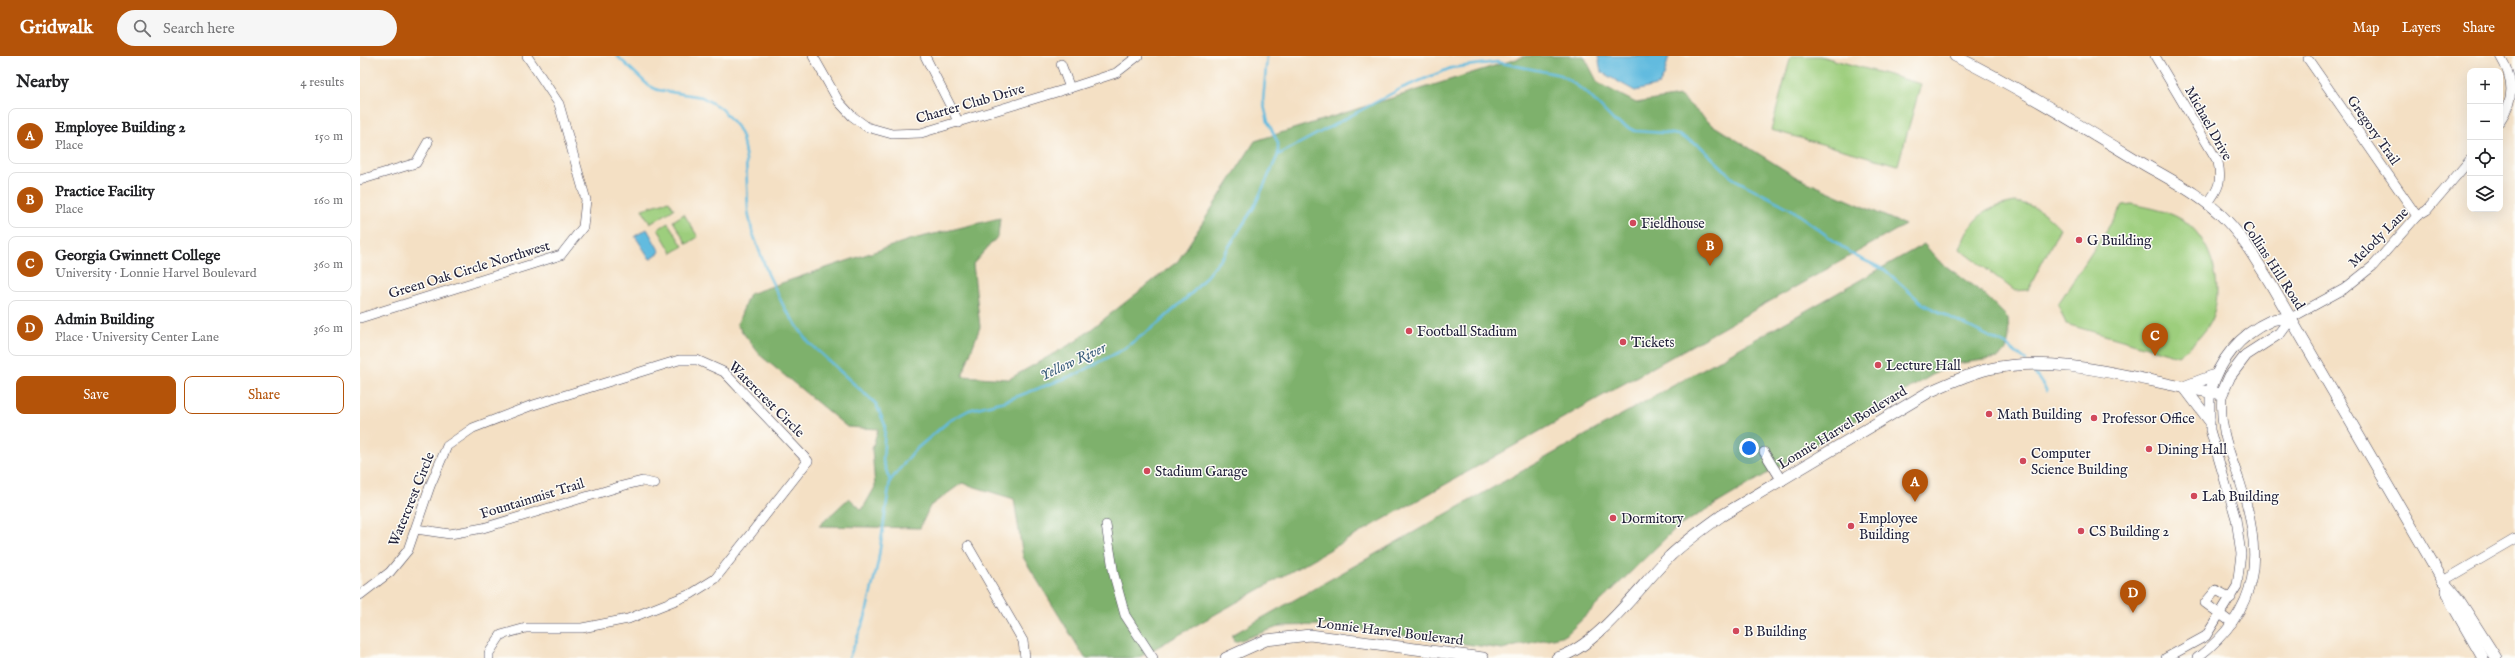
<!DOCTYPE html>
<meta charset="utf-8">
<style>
:root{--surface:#fff;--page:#f6f6f6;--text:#202124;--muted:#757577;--line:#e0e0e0;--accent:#b45309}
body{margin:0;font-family:"IM FELL English",serif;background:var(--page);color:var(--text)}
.controls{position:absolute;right:12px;top:12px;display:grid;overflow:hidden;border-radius:8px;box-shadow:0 4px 16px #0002}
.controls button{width:36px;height:36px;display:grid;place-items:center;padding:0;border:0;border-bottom:1px solid var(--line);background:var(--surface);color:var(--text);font:20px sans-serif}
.you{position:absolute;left:1389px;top:392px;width:14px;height:14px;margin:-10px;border:3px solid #fff;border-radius:50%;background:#1a73e8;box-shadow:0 0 0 6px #1a73e833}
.badge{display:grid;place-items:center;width:26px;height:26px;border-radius:50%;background:var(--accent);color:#fff;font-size:13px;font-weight:700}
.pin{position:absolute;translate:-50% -33px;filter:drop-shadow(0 1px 2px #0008)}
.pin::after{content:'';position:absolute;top:21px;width:14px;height:12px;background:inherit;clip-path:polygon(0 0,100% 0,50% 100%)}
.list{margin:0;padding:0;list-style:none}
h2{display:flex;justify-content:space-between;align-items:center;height:52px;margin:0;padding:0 16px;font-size:17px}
h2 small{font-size:13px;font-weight:400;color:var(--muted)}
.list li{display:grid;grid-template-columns:26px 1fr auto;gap:12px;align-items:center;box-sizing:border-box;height:56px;margin:0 8px 8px;padding:0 8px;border:1px solid var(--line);border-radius:8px}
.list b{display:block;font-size:15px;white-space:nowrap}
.list p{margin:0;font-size:13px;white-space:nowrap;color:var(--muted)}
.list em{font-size:13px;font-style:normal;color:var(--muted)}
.actions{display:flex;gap:8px;padding:12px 16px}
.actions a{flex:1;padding:9px 0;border:1px solid var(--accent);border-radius:8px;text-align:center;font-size:14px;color:var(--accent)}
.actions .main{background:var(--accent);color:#fff}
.icon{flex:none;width:22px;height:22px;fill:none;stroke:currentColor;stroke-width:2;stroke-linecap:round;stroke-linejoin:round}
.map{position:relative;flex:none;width:2155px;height:602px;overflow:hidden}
header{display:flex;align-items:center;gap:24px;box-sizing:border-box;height:56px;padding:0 20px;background:var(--accent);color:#fff}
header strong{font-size:19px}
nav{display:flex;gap:22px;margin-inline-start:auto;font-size:14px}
.search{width:280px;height:36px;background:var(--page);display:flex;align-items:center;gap:10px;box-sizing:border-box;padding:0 14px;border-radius:22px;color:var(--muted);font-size:15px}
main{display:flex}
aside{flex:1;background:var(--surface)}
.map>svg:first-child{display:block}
</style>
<header>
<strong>Gridwalk</strong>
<div class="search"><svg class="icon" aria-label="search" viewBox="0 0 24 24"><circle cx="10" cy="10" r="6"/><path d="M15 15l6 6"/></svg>Search here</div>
<nav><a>Map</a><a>Layers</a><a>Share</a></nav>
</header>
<main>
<aside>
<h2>Nearby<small>4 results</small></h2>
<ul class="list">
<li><span class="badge">A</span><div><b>Employee Building 2</b><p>Place</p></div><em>150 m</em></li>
<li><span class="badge">B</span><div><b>Practice Facility</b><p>Place</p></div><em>160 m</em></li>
<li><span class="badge">C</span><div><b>Georgia Gwinnett College</b><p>University · Lonnie Harvel Boulevard</p></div><em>360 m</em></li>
<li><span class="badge">D</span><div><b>Admin Building</b><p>Place · University Center Lane</p></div><em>360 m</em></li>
</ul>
<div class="actions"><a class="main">Save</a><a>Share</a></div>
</aside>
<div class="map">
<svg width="2155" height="602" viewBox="0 0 2155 602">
<rect width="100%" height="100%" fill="#fdfcf7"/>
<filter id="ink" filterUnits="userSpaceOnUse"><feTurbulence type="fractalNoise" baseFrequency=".025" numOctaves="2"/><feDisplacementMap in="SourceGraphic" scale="8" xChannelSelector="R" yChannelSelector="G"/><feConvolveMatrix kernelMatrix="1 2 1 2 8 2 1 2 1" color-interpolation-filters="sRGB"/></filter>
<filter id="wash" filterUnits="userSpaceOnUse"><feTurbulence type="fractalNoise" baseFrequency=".012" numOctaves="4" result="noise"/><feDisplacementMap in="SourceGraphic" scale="16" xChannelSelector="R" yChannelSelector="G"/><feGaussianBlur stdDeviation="0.9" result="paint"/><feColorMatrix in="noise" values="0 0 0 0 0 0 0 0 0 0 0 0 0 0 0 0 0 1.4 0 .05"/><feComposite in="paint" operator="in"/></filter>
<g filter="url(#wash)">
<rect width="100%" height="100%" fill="#f4e0c4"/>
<g fill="#9dce7d" stroke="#60785c">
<path d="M1431,0H1460L1561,28L1538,109L1411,74Z"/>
<path d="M309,145L314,153L290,168L282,153Z"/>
<path d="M1655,146C1675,149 1686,157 1700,172L1668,234L1655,235L1600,193C1611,162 1623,152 1655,146Z"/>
<path d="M1772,148C1791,152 1811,155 1827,167C1853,187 1865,235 1851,265C1843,280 1831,290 1818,300L1706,268L1698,248L1763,149Z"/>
<path d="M324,158L338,181L327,188L313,165Z"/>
<path d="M308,167L323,190L312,197L298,173Z"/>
</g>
<g fill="#7eb16c" stroke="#506a54">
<path d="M1166,0H1224L1238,27L1276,47L1320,40L1351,68L1436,121L1545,169L778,602H725L663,501L654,443L602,427L570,450L560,472L459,470L489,442L502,454L515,431L512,393L518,373L487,371L401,300L377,269L389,238L549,184L640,162L638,180L613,208L620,271L602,320L649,323L716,285L818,205L895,85Z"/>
<path d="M1564,188L1579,205L1624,238L1648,262L1649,282L1646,295L1637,302L1589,309L1316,472L1206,579L1142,593L966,569L921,570L875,586L872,579Z"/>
</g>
<g fill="#62bbdf" stroke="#426e8d">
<path d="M1238,0H1309L1304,20L1299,29L1275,35L1241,16Z"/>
<path d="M287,173L300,196L290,203L275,180Z"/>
</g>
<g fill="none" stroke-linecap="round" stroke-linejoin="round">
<g stroke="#62bbdf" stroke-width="2.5">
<path d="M257,0L289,30L298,34L342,41L362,53L377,71L382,81L386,103L388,155L392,175L408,218L425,253L449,287L516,348L525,369L523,405L530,425"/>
<path d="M918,99L1042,32L1091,12L1137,6L1201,19L1226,36L1254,65L1275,75L1305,77L1318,79L1339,89L1374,123L1431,153L1493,199L1525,214L1563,248L1646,289L1666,305"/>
<path d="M1671,312L1687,335"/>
<path d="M489,602L505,562L518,506L530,425L554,395L589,365L609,354L645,345L719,317L762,294L799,267L834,235L863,200L894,151L918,99V87L908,66L903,45L907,0"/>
</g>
</g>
</g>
<g filter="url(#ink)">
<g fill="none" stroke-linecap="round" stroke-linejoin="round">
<g stroke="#423e50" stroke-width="10">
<g id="minor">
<path d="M453,0L479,46L492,60L507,71L532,78L561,77L710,32L756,17L778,0"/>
<path d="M565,0L599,67"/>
<path d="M1795,0L1858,106C1862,125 1859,133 1847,148"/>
<path d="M2140,0C2154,23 2155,43 2140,65"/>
<path d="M1948,3L2057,160"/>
<path d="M701,8L710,32"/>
<path d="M0,124L56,107L68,86"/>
<path d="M0,262L201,199L223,171L226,144L199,48L167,0"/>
<path d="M1931,262L1984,233L2013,210L2057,160L2067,154L2110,104"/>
<path d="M1404,396L1422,425"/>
<path d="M746,469L754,519L765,559L793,602"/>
<path d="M56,473L90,478L123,472L262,430L282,425L295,428"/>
<path d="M608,490L663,585L665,602"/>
<path d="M2083,525L2155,483"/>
<path d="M0,539L30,516L48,494L70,430L87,390L113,372L170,350L319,304H337L364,316L448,405L355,523L331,538L268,563L222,572H166L141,579L129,597V602"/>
<path d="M1871,542L1856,534L1845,547L1872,567"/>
<path d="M1806,602L1846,580L1877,530L1881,498L1876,463L1850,374V336"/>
<path d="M1837,602C1901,553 1904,498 1880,426C1869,394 1859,373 1862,338"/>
</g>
</g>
<g stroke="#423e50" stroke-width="12">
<g id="tertiary">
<path d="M1595,0C1659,32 1719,69 1780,106C1809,123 1844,140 1867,165C1884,183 1896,204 1909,225L2083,525L2099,544L2136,602"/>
<path d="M1826,330L1855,319"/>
<path d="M1824,331L1849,364"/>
<path d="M1850,336C1859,305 1879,279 1910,265C1915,262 1925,263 1931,262"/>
<path d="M2087,535L2092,548L2123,602"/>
<path d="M866,602L906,584L950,579L1123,602"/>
<path d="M1197,602C1237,591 1280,530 1310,500C1326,485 1343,473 1361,460L1569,336C1589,327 1608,318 1629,313C1703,296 1788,328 1862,338L1870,320L1886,299L1920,277L1931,262"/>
</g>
</g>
<use href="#minor" stroke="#fff" stroke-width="9"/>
<use href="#tertiary" stroke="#fff" stroke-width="11"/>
</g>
</g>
<g fill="#d1495b" stroke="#fdfcf7" stroke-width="1.5">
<circle cx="1273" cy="167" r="4"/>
<circle cx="1719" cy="184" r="4"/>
<circle cx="1049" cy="275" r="4"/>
<circle cx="1263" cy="286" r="4"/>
<circle cx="1518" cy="309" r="4"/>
<circle cx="1629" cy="358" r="4"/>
<circle cx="1734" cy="362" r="4"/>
<circle cx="1789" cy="393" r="4"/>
<circle cx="1663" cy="405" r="4"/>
<circle cx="787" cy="415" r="4"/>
<circle cx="1834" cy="440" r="4"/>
<circle cx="1253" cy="462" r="4"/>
<circle cx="1491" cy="470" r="4"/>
<circle cx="1721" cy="475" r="4"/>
<circle cx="1376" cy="575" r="4"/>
</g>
<g text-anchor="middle" stroke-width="3" stroke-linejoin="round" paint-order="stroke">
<g font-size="14" fill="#22223b" stroke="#fdfcf7">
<text transform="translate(610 47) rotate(-16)" y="5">Charter Club Drive</text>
<text transform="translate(1849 67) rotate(61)" y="5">Michael Drive</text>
<text transform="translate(2014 74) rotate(55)" y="5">Gregory Trail</text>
<text transform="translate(2018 181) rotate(-45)" y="5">Melody Lane</text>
<text transform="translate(1914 209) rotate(57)" y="5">Collins Hill Road</text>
<text transform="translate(109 213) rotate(-17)" y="5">Green Oak Circle Northwest</text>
<text transform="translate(407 343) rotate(45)" y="5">Watercrest Circle</text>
<text transform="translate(1482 371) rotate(-31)" y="5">Lonnie Harvel Boulevard</text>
<text transform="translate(172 442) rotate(-17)" y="5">Fountainmist Trail</text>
<text transform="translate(51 443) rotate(-68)" y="5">Watercrest Circle</text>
<text transform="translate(1030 575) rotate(7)" y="5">Lonnie Harvel Boulevard</text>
</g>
<g font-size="14" fill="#22223b" stroke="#fdfcf7" text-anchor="start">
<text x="1281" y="172">Fieldhouse</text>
<text x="1727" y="189">G Building</text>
<text x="1057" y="280">Football Stadium</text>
<text x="1271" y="291">Tickets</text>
<text x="1526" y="314">Lecture Hall</text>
<text x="1637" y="363">Math Building</text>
<text x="1742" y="367">Professor Office</text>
<text x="1797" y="398">Dining Hall</text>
<text x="1671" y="402">Computer<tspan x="1671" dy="16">Science Building</tspan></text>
<text x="795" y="420">Stadium Garage</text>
<text x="1842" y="445">Lab Building</text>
<text x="1261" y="467">Dormitory</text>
<text x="1499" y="467">Employee<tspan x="1499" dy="16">Building</tspan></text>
<text x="1729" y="480">CS Building 2</text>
<text x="1384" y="580">B Building</text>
</g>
<g font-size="15" font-style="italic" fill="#3c5f7d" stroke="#fdfcf7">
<text transform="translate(713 305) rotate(-25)" y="5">Yellow River</text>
</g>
</g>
</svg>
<div class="controls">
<button>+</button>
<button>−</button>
<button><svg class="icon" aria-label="locate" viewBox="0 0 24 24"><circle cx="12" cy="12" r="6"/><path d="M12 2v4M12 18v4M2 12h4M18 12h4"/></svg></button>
<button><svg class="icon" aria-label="layers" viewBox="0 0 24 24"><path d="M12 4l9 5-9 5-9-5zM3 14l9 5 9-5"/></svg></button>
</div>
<div class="you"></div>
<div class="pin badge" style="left:1555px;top:446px">A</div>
<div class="pin badge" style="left:1350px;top:210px">B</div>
<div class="pin badge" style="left:1795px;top:300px">C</div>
<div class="pin badge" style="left:1773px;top:557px">D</div>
</div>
</main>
